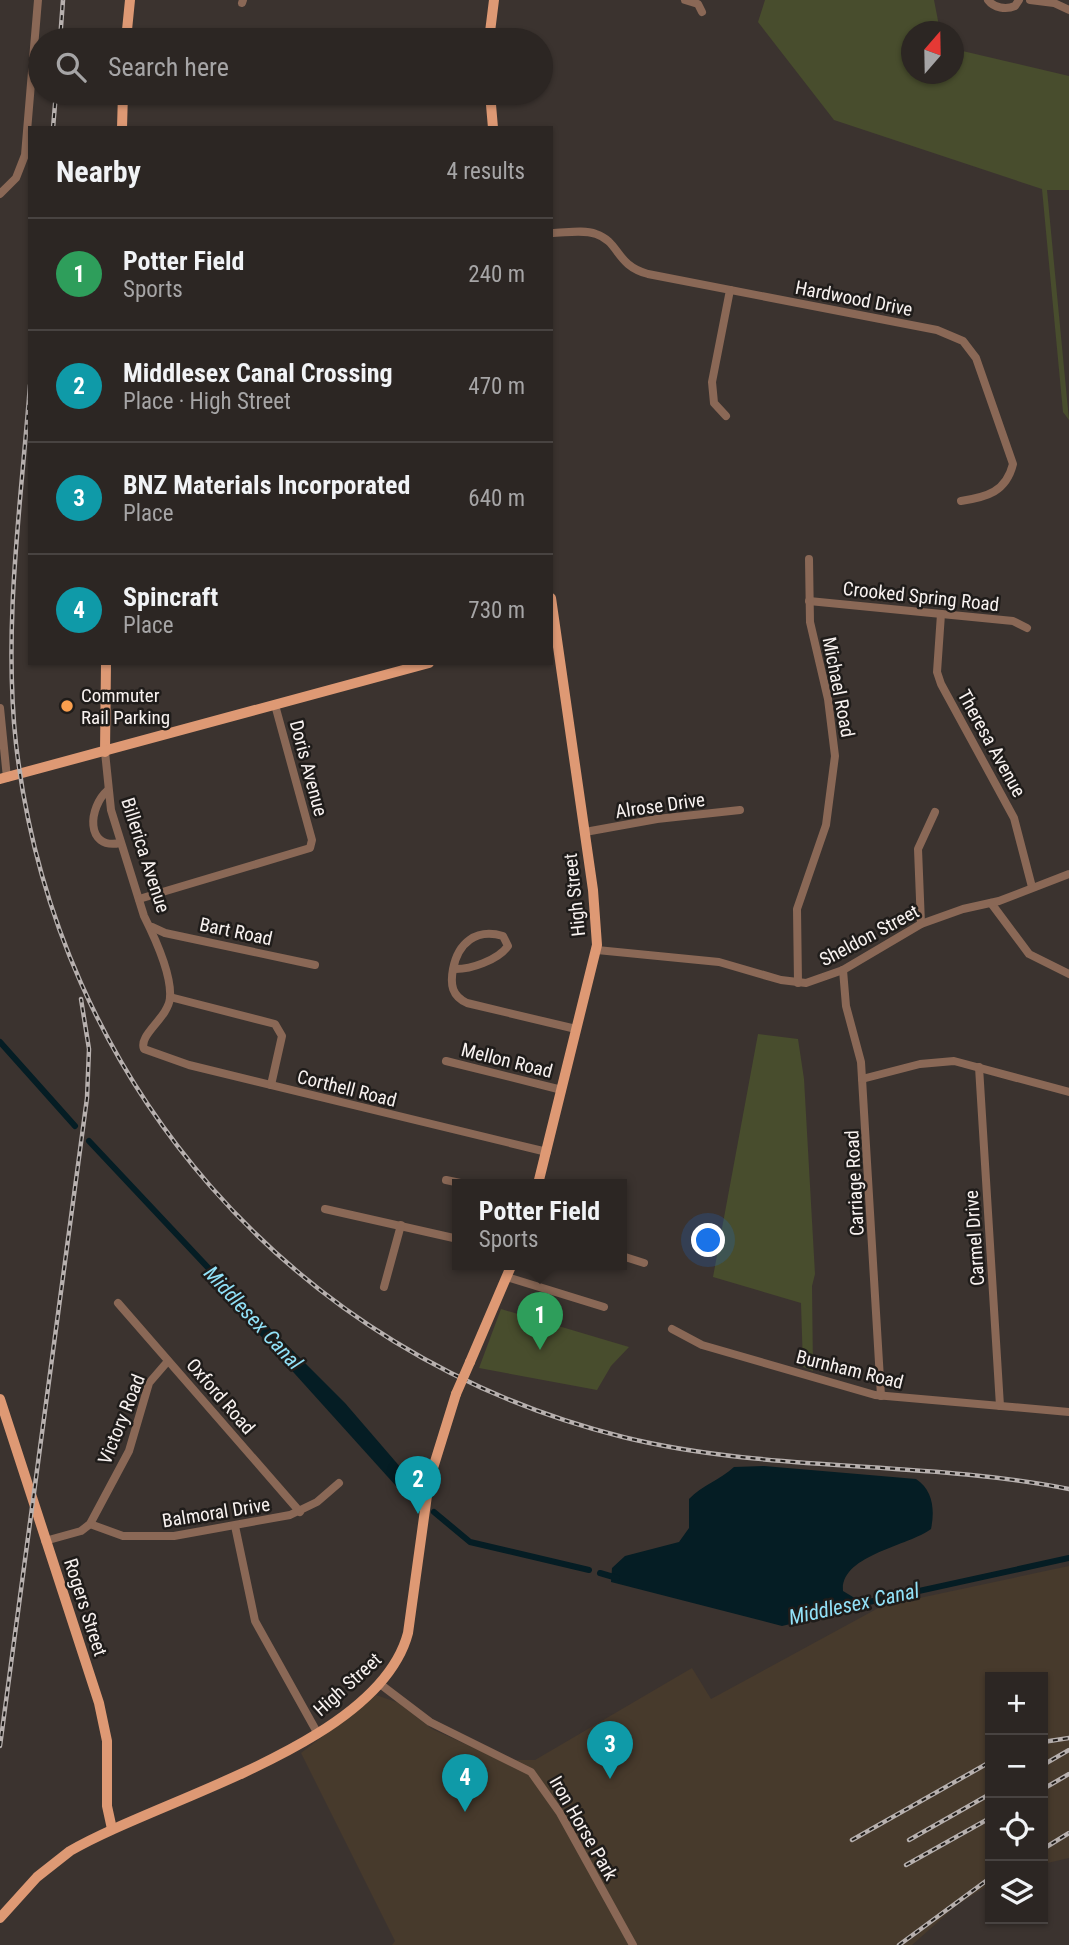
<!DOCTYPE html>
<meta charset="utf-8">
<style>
:root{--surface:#2c2623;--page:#383230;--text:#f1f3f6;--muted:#a6a5a6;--line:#484341;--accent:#8abfa5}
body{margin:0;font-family:"Roboto Condensed",sans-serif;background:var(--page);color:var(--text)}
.controls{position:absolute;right:21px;bottom:21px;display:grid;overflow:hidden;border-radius:0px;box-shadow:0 2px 5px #0004}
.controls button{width:63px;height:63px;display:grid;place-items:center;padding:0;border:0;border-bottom:2px solid var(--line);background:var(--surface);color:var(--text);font:35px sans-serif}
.compass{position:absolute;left:901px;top:21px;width:63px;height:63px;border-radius:50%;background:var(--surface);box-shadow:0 2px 5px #0004;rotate:20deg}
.you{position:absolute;left:709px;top:1241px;width:24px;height:24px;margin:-18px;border:5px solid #fff;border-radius:50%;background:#1a73e8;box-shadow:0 0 0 10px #1a73e833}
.badge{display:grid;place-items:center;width:46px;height:46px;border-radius:50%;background:var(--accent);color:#fff;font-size:23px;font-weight:700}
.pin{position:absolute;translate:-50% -58px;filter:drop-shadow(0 2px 4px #0008)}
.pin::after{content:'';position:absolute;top:37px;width:24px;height:21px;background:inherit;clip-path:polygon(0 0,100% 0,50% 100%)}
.popup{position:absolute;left:452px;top:1179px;width:175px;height:91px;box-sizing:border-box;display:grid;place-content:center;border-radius:0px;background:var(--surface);filter:drop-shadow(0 2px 5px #0005);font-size:23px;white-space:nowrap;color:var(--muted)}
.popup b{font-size:26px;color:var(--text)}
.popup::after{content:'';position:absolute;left:50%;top:100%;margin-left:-14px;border:14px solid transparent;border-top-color:var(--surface)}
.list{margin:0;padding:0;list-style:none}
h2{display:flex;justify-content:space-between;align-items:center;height:91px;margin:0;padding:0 28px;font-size:30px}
h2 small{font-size:23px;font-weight:400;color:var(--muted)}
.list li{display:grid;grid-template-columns:46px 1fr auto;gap:21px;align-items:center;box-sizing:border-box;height:112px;padding:0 28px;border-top:2px solid var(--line)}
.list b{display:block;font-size:26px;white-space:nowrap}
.list p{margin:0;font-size:23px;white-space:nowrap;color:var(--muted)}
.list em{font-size:23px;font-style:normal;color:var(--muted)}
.icon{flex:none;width:38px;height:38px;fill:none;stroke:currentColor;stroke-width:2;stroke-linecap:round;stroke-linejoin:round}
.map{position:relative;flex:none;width:1069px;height:1945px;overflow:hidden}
.search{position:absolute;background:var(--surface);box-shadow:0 2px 5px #0004;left:28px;top:28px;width:525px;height:77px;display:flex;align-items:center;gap:18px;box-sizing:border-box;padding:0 24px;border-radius:38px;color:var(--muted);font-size:26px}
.panel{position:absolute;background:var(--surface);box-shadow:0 2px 5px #0004;left:28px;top:126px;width:525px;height:539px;border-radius:0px}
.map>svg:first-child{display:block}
</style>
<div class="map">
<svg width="1069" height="1945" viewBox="0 0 1069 1945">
<rect width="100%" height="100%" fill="#3b332f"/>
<path fill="#473a2c" d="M1069,1566V1858L1043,1864V1677H990V1884L957,1905L912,1945H392L395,1941L301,1753L376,1695L399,1703L432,1729L501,1760H535L692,1668L711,1699L882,1606Z"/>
<g fill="#484d2d">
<path d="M765,0H934L940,31L912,32V74H954V49L1069,76V190H1047L1069,420L1063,412L1042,189L834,120L758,22Z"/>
<path d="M758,1034L798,1039L804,1079L815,1274L812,1286L813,1371L803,1367L801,1303L713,1277Z"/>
<path d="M501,1309L629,1347L611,1366L597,1390L479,1368Z"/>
</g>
<g fill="#051d24">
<path d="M261,1319L345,1403L420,1490L415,1501L405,1496L258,1333L253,1326Z"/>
<path d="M764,1466L916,1479C933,1490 935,1510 931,1529C909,1546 840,1555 843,1591L863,1603L857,1608L782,1626L611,1582L612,1568L625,1556L679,1542L689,1528V1499C702,1485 720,1480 734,1467Z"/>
</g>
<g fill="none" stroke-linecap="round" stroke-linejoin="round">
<g stroke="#051d24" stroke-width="6">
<path d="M0,1042L75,1126"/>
<path d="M89,1141L261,1324"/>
<path d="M434,1512L470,1542L589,1570"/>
<path d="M600,1573L617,1578"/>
<path d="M855,1605L1069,1558"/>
</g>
<g stroke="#8a6856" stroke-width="8">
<path d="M685,0L698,4L702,12"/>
<path d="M988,0C994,8 1006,10 1015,6L1019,0"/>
<path d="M1030,0L1054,3L1069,10"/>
<path d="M242,3L243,0"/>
<path d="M0,194L16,178L25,155L38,0"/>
<path d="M551,233C565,233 583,229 596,234C620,242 615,265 648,274L937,330L963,341L976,358L1013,464C1006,492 987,497 961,501"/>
<path d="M726,416L714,403L712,382L730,290"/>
<path d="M809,601L1013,621L1027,628"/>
<path d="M941,614L937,672L941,684L1014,818L1032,887"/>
<path d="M0,708L7,778"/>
<path d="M105,752L111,810L144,916C154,936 172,975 170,998C168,1018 138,1035 144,1049L189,1065L547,1152"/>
<path d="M108,790C88,807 85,850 120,843"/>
<path d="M585,832L657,819L740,810"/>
<path d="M139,899L310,848L312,840L275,705"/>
<path d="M991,903L1029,954L1069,974"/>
<path d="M921,924L918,849L935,812"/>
<path d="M152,927L165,933L315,965"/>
<path d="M597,950L719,962L781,980L806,983L843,970L921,924L963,909L999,901L1069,874"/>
<path d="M453,969C458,943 476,928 503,936L508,946C498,960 470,970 453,969C450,985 452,996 467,1003L576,1029"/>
<path d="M843,970L846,1006L861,1062L881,1396"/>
<path d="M798,983L797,909L826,825L835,756L828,699L810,622L809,559"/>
<path d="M170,997L275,1024L282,1036L271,1085"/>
<path d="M446,1061L562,1090"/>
<path d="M979,1067L1000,1406"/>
<path d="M862,1079L920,1064L954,1061L1069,1092"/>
<path d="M446,1180L465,1184"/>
<path d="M325,1209L458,1239"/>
<path d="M622,1256L644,1263"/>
<path d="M507,1277L604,1307"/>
<path d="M384,1287L401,1225"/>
<path d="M118,1303L300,1512"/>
<path d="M672,1329L702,1345L875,1395L1069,1412"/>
<path d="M90,1524L123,1536H174L290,1515L317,1502L339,1483"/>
<path d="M235,1526L255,1621L318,1734"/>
<path d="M45,1541L81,1531L90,1524L129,1451L149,1383L168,1361"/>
<path d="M380,1684L430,1722L531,1772L560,1813L633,1945"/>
</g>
<g stroke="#de9974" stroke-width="10">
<path d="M126,40L130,0"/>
<path d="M489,40L494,0"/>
<path d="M490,93L493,128"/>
<path d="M122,128L123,93"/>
<path d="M105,752L106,663"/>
<path d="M0,779L429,663"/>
<path d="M538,1184L597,945L593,890L551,598"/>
<path d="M470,1362L512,1264"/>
<path d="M0,1399L99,1703L107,1741V1806L112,1829"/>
<path d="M0,1918L37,1877L70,1851C161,1798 379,1744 408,1633L429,1481L456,1394"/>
</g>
<g stroke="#b7b0ae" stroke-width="4.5">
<g id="rail">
<path d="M60,40L63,0"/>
<path d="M53,128L56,93"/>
<path d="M30,385C21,504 3,626 16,744C55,1081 293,1355 623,1437C769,1473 922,1460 1069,1489"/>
<path d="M1043,1742L1069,1738"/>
<path d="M0,1746L87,1098L89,1049L81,999"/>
<path d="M1043,1765L1069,1750"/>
<path d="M1043,1789L1069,1774"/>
<path d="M852,1840L990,1762"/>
<path d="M909,1840L990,1794"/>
<path d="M1043,1849L1069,1833"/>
<path d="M906,1865L990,1818"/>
<path d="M899,1945L990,1878"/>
</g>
</g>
<use href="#rail" stroke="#1f1c1a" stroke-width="2" stroke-dasharray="5" stroke-linecap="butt"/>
<path stroke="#de9974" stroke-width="10" d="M456,1394L470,1362"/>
</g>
<circle fill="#fa9f4e" stroke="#1f1c1a" stroke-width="2.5" cx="67" cy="706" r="7"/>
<g text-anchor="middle" stroke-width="5" stroke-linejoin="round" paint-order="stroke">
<g font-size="19" fill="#f8f2f0" stroke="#1f1c1a">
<text transform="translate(854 298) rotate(11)" y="7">Hardwood Drive</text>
<text transform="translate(921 596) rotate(6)" y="7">Crooked Spring Road</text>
<text transform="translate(839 687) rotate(79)" y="7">Michael Road</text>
<text transform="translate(992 743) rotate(61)" y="7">Theresa Avenue</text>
<text transform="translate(309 768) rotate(75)" y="7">Doris Avenue</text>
<text transform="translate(660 805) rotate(-8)" y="7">Alrose Drive</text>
<text transform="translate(146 855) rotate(72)" y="7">Billerica Avenue</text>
<text transform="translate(574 895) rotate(-96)" y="7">High Street</text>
<text transform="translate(236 931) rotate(12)" y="7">Bart Road</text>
<text transform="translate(869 935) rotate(-28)" y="7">Sheldon Street</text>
<text transform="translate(507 1060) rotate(14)" y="7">Mellon Road</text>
<text transform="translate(347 1088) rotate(14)" y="7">Corthell Road</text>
<text transform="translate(854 1183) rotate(-93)" y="7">Carriage Road</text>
<text transform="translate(974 1238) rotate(-94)" y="7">Carmel Drive</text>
<text transform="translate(850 1369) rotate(14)" y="7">Burnham Road</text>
<text transform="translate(221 1396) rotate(49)" y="7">Oxford Road</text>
<text transform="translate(121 1419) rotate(-68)" y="7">Victory Road</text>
<text transform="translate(216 1512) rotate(-9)" y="7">Balmoral Drive</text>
<text transform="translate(86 1607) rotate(72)" y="7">Rogers Street</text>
<text transform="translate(347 1684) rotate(-42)" y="7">High Street</text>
<text transform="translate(584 1828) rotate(60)" y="7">Iron Horse Park</text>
</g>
<g font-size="19" fill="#f8f2f0" stroke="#1f1c1a" text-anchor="start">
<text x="81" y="702">Commuter<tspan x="81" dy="22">Rail Parking</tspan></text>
</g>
<g font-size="21" font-style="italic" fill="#92e2f9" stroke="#1f1c1a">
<text transform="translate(253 1318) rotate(47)" y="7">Middlesex Canal</text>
<text transform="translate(854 1604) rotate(-12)" y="7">Middlesex Canal</text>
</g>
</g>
</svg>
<div class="controls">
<button>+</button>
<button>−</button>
<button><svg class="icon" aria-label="locate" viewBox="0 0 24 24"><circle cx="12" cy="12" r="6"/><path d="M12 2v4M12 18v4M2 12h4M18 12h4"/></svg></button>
<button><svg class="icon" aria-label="layers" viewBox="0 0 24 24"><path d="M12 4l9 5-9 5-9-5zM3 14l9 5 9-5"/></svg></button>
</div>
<svg class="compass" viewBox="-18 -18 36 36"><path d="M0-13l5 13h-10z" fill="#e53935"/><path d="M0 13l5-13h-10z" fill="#a6a5a6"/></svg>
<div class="you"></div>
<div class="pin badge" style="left:540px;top:1350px;background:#2e9e5b">1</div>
<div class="popup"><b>Potter Field</b>Sports</div>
<div class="pin badge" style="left:418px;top:1514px;background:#0f9aa8">2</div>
<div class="pin badge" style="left:610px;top:1779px;background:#0f9aa8">3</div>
<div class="pin badge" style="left:465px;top:1812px;background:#0f9aa8">4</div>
<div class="search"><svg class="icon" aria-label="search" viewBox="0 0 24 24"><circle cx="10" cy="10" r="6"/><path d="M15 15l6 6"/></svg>Search here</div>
<section class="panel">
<h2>Nearby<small>4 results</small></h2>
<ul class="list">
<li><span class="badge" style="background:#2e9e5b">1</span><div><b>Potter Field</b><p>Sports</p></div><em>240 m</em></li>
<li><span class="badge" style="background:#0f9aa8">2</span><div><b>Middlesex Canal Crossing</b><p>Place · High Street</p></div><em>470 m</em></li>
<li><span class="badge" style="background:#0f9aa8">3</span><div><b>BNZ Materials Incorporated</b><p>Place</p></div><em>640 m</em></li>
<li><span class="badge" style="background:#0f9aa8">4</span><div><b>Spincraft</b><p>Place</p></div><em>730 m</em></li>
</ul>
</section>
</div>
